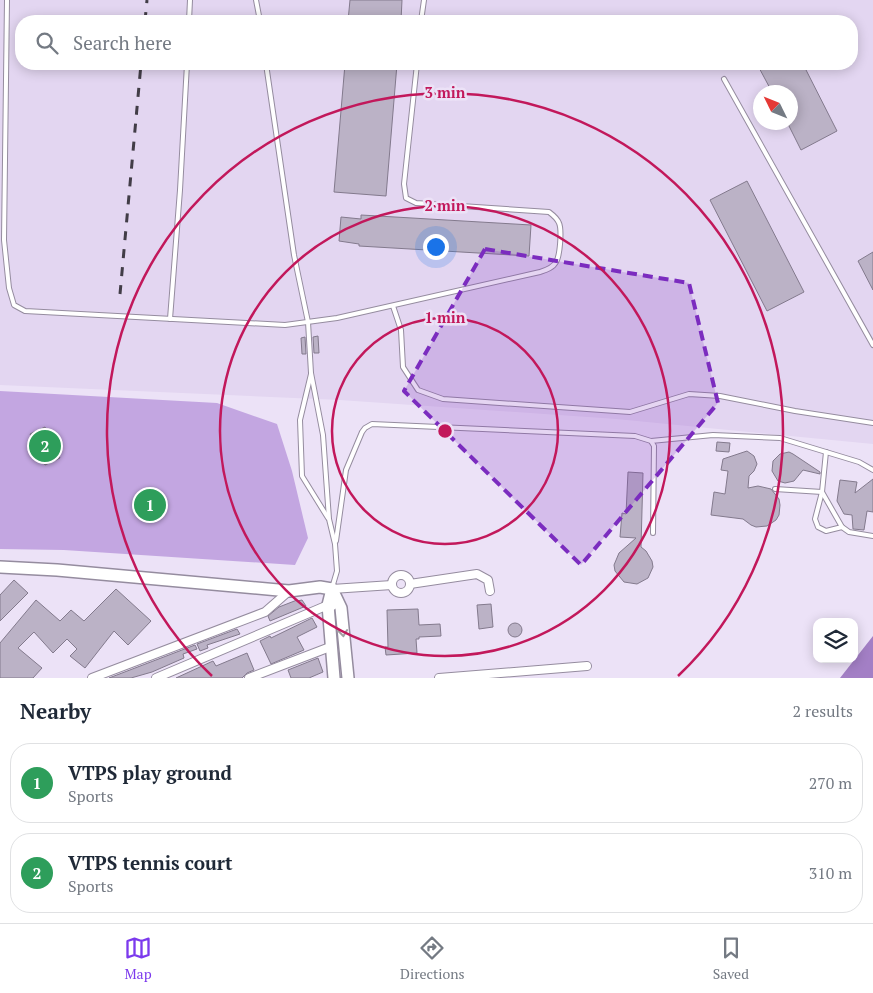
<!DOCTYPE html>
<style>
:root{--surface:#fff;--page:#f6f6f7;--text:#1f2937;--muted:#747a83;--line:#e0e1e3;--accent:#7c3aed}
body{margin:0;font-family:"PT Serif",serif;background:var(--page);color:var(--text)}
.controls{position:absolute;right:15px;bottom:15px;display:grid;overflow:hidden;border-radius:10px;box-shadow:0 2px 12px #0003}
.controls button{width:45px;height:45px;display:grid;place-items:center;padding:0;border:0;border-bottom:1px solid var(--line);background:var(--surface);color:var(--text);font:25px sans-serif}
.compass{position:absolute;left:753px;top:85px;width:45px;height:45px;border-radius:50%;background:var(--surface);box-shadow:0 2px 12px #0003;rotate:313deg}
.you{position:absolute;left:435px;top:246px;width:18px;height:18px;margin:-12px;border:4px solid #fff;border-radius:50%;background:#1a73e8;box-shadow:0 0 0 8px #1a73e833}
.badge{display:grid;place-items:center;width:32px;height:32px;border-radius:50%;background:var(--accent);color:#fff;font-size:16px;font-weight:700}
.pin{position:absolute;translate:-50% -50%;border:2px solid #fff;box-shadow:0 1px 5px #0006}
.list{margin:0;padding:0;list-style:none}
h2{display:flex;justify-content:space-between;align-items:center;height:65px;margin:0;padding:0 20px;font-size:21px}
h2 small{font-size:16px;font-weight:400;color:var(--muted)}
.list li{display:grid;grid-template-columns:32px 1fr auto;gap:15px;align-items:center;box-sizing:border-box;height:80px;margin:0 10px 10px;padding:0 10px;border:1px solid var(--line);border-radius:20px}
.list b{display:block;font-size:19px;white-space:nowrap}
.list p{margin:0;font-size:16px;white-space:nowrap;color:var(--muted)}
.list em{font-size:16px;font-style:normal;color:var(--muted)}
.icon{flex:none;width:28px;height:28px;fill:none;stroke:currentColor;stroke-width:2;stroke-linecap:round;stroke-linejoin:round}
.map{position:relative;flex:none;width:873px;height:678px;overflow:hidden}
.search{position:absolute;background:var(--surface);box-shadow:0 2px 12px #0003;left:15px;right:15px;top:15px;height:55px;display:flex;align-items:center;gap:12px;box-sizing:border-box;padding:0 18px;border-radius:20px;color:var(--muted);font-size:19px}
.sheet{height:245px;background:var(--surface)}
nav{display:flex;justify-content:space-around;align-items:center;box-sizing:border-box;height:70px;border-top:1px solid var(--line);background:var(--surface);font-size:14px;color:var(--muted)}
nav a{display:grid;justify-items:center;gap:2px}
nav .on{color:var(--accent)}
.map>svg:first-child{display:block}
</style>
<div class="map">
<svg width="873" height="678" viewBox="0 0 873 678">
<rect width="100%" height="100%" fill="#ece2f7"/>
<path fill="#e3d6f1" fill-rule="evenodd" d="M0,0H873V444L616,419L340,400L0,385ZM21,21H852V64H21ZM760,92H790V122H760Z"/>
<path fill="#c3a6e1" d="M0,391L217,403L277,424L292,471L308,538L295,565L64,550L0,549Z"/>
<path fill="#a37fc5" d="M873,636V678H840Z"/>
<g fill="#bbb2c6" stroke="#837a8d">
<path d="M350,0H402L401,21H348Z"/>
<path d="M345,64H397L386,196L334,192Z"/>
<path d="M757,64H803L837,131L801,150L787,122H790V92H772Z"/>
<path d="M747,181L804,292L767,311L710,200Z"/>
<path d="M361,215L531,225L529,256L359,246V244L339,241L341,217L361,219Z"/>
<path d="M873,252V290L858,261Z"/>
<path d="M318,336L319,353H314L313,337Z"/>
<path d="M305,337L306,354H302L301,338Z"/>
<path d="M45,427L60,458L45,465L30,434Z"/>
<path d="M717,442L730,443L729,452L716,451Z"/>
<path d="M747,451L754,456L757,464L754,471L749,476L748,488L758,486L771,489L779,499L780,505L779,515L776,520L767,526L756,527L751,525L743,519L711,515L714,492L725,494L728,471L721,470L723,459Z"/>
<path d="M789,452L793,454L820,472V474L803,470L794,481L785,483L778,481L772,471L773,461L780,454Z"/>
<path d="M628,472L643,473L641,547L646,551L652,561L653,567L648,578L637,584L624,582L615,571L614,565L619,553L636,538L620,537L622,513L626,514Z"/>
<path d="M873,479V512L867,511L864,530L853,529L852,515L844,514L837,501L840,480L857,482L855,493Z"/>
<path d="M14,580L28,593L0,621V595Z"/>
<path d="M116,589L151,621L128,645L114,631L85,668L70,656L77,649L67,639L53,653L34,632L18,648L42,668L33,678H0V643L36,600L60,621L71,610L84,621Z"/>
<path d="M297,600V601L302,600L306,606L270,621L268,616L279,607Z"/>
<path d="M491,604L493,627L479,629L477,605Z"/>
<path d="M418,609L419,625L440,624L441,636L419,637V639H416L417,653L386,655L385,647H388L387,610Z"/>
<path d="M312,618L317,627L297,637L304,650L271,664L260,641L270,636L271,638Z"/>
<circle cx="515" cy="630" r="7"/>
<path d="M237,629L240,634L207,645L208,648L200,651L197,644Z"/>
<path d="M195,645L197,649L183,654L184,658L152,672L131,678H109Z"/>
<path d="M247,653L254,670L247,673L242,678H176L213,661L216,666Z"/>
<path d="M318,658L323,672L309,678H291L288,670Z"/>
</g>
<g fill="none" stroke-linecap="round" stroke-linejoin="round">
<g stroke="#958c9f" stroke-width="6">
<g id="lane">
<path d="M7,0L4,240L9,288L14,305L25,311L285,325L337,318L540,272C546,270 553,268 556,262C560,256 562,230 559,223C557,218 553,215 549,212L416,203L406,198L404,184L417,64"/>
<path d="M256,0L260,21"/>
<path d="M189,21L190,0"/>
<path d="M421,21L424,0"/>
<path d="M266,64L294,255L308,322L311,373L323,435L329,519L335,544L337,571L332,588"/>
<path d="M724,79L873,345"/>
<path d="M393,306L401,330L403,367L418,390L443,399L630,412L689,394L720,396L795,411L873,423"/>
<path d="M170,319L180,190L187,64"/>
<path d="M311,374L300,420L302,476L328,518"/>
<path d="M651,441L713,435L780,438L859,462L873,470"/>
<path d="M826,452L822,492L815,519L818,527L826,531L842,527"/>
<path d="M775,489L822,492L842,527L849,532L873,536"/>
<path d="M336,541L346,470L362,432L365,428L372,424L635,436L651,441L654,446L653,533"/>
</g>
</g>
<g stroke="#958c9f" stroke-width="10">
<g id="street">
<circle cx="401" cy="584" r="9"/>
<path d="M410,584L477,574L488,580L490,591"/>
<path d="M332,589L392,585"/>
<path d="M92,678L265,612L289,591"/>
<path d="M156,678L328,605L332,606"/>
<path d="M249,678L330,647"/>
<path d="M439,678L587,666"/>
</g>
</g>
<g stroke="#958c9f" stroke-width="14">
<g id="secondary">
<path d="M0,567L57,570L289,591L320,587L332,589"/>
<path d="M332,589L341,608L348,678"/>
<path d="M332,589L328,605L334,678"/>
</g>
</g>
<use href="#lane" stroke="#fff" stroke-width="4"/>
<use href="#street" stroke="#fff" stroke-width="8"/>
<use href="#secondary" stroke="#fff" stroke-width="11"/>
<g stroke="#423d47" stroke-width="3" stroke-dasharray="9 9" stroke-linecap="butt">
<path d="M145,21L147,0"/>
<path d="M120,294L141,64"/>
</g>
</g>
<defs><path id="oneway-chevron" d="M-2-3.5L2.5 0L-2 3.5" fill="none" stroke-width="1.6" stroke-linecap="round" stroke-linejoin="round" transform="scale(1.25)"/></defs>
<use stroke="#a19fa2" href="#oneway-chevron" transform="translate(343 633) rotate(84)"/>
<path fill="#7b2cbf" fill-opacity="0.2" stroke="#7b2cbf" stroke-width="4" stroke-dasharray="10 6" stroke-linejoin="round" d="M485,249L689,283L718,403L581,565L404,391Z"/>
<g fill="none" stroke="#c2185b" stroke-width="2.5">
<circle cx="445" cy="431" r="113"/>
<circle cx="445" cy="431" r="225"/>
<path d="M212 676A338 338 0 1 1 678 676"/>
</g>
<circle cx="445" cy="431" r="8" fill="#c2185b" stroke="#ece2f7" stroke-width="2.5"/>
<g font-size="15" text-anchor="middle" font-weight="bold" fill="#c2185b" stroke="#ece2f7" stroke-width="5" stroke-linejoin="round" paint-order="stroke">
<text x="445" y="98">3 min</text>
<text x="445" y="211">2 min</text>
<text x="445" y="323">1 min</text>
</g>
</svg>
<div class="controls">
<button><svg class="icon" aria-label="layers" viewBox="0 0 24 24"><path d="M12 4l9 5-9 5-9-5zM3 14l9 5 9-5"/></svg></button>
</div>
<svg class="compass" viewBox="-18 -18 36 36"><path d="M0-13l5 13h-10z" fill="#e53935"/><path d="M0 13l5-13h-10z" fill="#747a83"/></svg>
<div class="you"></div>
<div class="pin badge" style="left:150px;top:505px;background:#2e9e5b">1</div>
<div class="pin badge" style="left:45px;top:446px;background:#2e9e5b">2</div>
<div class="search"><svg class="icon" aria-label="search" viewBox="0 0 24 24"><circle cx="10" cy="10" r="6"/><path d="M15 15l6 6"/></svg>Search here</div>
</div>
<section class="sheet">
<h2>Nearby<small>2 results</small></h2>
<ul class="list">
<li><span class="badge" style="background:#2e9e5b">1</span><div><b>VTPS play ground</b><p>Sports</p></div><em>270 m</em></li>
<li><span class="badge" style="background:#2e9e5b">2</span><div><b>VTPS tennis court</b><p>Sports</p></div><em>310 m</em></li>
</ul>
</section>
<nav>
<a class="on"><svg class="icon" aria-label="map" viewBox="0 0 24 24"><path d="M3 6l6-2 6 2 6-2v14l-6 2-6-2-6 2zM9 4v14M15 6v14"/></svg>Map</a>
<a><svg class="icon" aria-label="directions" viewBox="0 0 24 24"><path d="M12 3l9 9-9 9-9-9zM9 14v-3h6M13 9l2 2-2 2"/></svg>Directions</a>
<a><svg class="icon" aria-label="saved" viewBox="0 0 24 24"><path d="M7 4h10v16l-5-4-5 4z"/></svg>Saved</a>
</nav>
